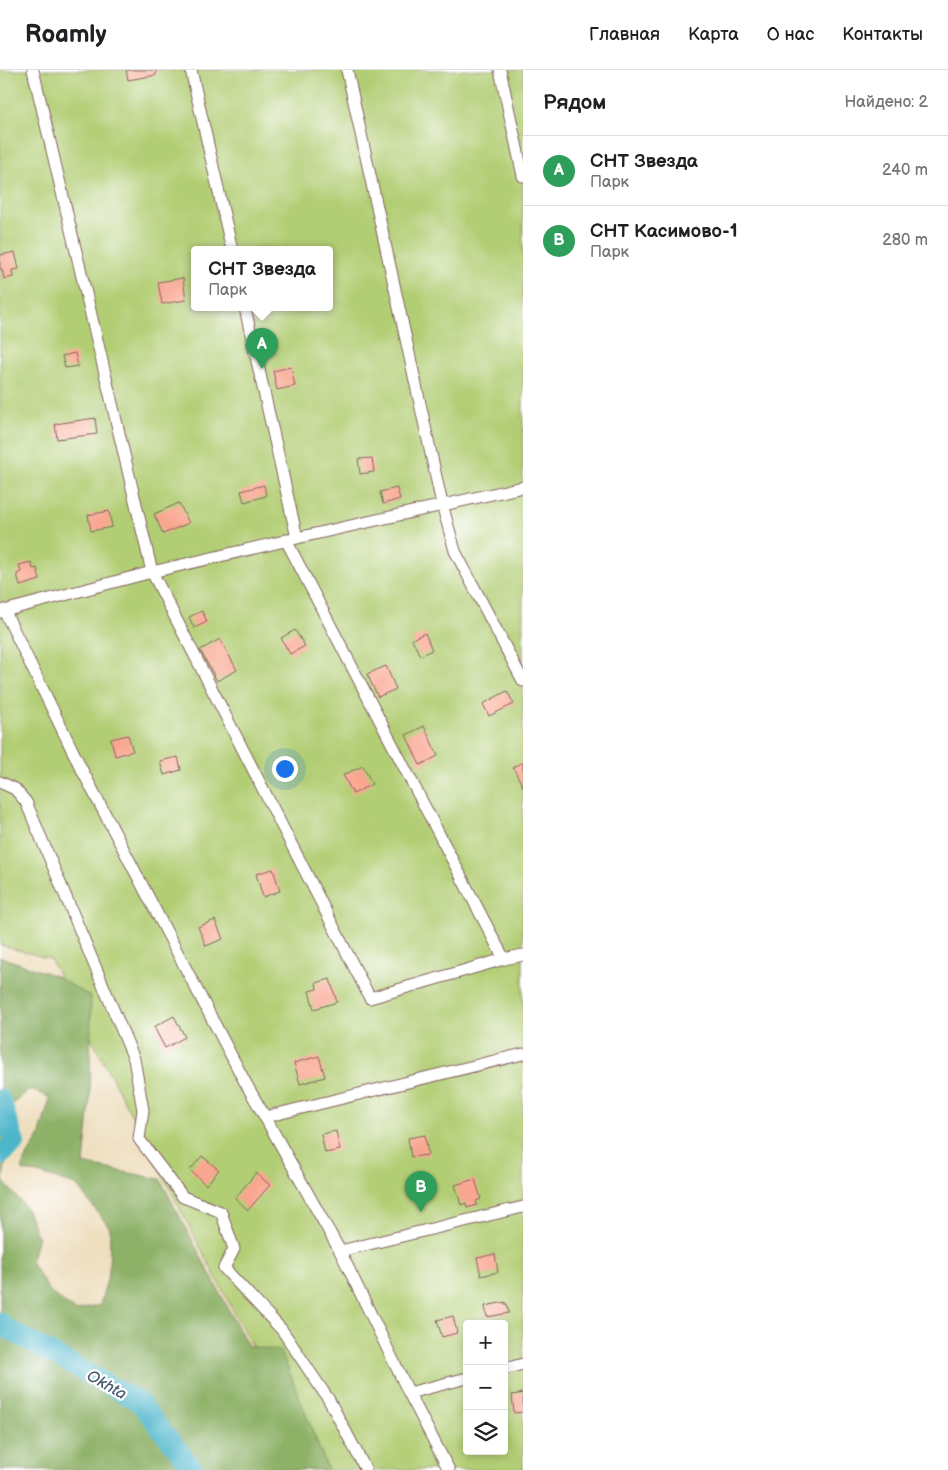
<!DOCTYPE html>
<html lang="ru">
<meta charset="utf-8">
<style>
:root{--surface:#fff;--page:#f6f6f6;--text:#202124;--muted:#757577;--line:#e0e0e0;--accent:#b5179e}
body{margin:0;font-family:"Balsamiq Sans",sans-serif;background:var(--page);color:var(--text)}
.controls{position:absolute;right:15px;bottom:15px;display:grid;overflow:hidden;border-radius:5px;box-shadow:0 2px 8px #0003}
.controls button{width:45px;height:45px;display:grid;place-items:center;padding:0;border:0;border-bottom:1px solid var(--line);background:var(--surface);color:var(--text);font:25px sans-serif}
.you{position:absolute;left:284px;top:698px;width:18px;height:18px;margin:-12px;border:4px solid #fff;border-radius:50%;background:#1a73e8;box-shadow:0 0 0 8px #1a73e833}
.badge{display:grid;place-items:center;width:32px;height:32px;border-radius:50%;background:var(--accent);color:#fff;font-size:16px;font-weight:700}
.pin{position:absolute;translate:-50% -41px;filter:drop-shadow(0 1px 2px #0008)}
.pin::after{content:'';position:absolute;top:26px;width:18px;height:15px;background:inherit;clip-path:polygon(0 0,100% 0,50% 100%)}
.popup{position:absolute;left:191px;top:176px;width:142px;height:65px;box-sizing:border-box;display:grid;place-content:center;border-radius:5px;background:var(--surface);filter:drop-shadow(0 1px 4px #0005);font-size:16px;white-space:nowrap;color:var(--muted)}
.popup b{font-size:19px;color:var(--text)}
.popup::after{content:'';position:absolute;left:50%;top:100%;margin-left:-10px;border:10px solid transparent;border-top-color:var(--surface)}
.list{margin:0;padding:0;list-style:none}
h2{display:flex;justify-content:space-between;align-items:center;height:65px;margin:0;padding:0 20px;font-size:21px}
h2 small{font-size:16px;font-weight:400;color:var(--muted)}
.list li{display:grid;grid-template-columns:32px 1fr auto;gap:15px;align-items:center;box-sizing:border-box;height:70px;padding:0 20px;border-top:1px solid var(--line)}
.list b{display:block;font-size:19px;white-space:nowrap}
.list p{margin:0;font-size:16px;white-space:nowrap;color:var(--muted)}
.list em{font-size:16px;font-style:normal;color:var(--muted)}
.icon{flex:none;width:28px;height:28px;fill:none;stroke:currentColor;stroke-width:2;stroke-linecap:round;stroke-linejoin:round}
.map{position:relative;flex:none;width:523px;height:1400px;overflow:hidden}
header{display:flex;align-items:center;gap:30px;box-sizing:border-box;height:70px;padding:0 25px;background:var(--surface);border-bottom:1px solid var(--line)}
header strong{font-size:24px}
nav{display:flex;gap:28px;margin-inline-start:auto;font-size:18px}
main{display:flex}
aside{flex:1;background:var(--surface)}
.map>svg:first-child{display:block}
</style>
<header>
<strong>Roamly</strong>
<nav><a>Главная</a><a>Карта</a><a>О нас</a><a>Контакты</a></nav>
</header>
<main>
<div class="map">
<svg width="523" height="1400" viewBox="0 0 523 1400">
<rect width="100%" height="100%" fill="#fff"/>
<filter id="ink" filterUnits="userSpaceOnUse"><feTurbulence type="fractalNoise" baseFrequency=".02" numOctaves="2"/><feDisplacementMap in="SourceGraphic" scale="10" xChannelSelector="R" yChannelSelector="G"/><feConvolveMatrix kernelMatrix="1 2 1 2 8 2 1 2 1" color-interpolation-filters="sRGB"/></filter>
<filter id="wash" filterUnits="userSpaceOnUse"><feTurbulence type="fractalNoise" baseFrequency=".0096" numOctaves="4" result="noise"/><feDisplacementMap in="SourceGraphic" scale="20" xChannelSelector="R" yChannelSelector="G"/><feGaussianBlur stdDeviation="1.12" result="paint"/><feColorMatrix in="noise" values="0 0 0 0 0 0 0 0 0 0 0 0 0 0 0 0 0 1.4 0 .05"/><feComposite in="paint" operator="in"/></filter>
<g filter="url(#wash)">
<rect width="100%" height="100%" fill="#eedebe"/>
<path fill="#b2ce75" stroke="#7e7650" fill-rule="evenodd" d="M0,0H523V1400H306L248,1269L50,889L0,875ZM194,180H330V238H194ZM467,1254H504V1381H467Z"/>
<path fill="#8db166" stroke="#6c6848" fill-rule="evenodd" d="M0,887L56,906L91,927L90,1031L84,1094L160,1109L248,1276L281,1281L328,1400H0ZM30,1019L50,1028L39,1067L24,1091L22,1101L38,1103L76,1115L110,1158L109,1202L100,1235L76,1241L50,1222L31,1192L38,1167L26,1138L3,1111L7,1082L20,1064L8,1038Z"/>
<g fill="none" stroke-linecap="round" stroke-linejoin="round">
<g stroke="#4db6cb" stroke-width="20">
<path d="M0,1029L15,1073L0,1086"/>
<path d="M0,1252L2,1256L139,1332L194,1400"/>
</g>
</g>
<g id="blocks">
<g fill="#f9a690">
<path d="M126,0H156V5L128,10Z"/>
<path d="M15,182L19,199L12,200L13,207L4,209L2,199H0V185Z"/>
<path d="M183,208L186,230L162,234L158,212Z"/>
<path d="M75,283L78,296L65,298L62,286Z"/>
<path d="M291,297L295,316L277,320L273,301Z"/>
<path d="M95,348L97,364L57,369L55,354Z"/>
<path d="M372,388L374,402L360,404L358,389Z"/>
<path d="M264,415L266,426L244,432L241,421Z"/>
<path d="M397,418L400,429L383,434L380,422Z"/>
<path d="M179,433L189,453L163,464L154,444Z"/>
<path d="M109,441L112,457L91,461L88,445Z"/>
<path d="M31,492L33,499L37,498L40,510L20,516L17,504L21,502L19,495Z"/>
<path d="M202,541L207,552L194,558L189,547Z"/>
<path d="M295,560L305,576L290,584L281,568Z"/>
<path d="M425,563L432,580L420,586L412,569Z"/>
<path d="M220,569L237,600L217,611L200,580Z"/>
<path d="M386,596L396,619L378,627L367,604Z"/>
<path d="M507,621L514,634L489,646L483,634Z"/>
<path d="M424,656L438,686L420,695L406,665Z"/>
<path d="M128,665L133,681L115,686L111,669Z"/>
<path d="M178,687L181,700L164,705L160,691Z"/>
<path d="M523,692V717L513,697Z"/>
<path d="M363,696L372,714L353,724L343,705Z"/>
<path d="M273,799L280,821L263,827L256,804Z"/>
<path d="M215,850L223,869L206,876L198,857Z"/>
<path d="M330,909L337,932L314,939L309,921L317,919L316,913Z"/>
<path d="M174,946L185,967L165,978L154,957Z"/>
<path d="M319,986L325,1007L300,1014L294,993Z"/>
<path d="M336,1061L340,1080L325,1083L321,1064Z"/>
<path d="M425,1065L428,1085L411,1087L408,1068Z"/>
<path d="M202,1086L219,1100L206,1115L190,1100Z"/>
<path d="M256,1103L270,1115L248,1140L235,1128Z"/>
<path d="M475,1109L481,1129L476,1131L477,1135L467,1138L466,1133L461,1135L455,1115Z"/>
<path d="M495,1184L498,1202L481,1206L477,1188Z"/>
<path d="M505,1232V1234H507L509,1243L487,1247L485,1236Z"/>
<path d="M453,1246L457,1263L442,1267L437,1250Z"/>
<path d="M523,1323V1342L514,1343L512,1325Z"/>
</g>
</g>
</g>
<g filter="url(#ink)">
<use href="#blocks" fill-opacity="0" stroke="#83625e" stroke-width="1"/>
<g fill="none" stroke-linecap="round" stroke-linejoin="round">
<g stroke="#83625e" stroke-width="13">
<g id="minor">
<path d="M33,0L152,502L370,928L504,889L286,470"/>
<path d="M191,0L232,180"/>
<path d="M347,0L442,434L455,481L523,611"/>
<path d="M500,0L523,106"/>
<path d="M245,238L297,468"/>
<path d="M4,540L81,698L245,1012L265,1047L523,984"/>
<path d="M0,542L152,502L297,468L523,417"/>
<path d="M0,712L15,719L26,732L134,989L143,1040L139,1069L183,1127L221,1142L234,1179L224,1198L282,1260L329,1330L366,1400"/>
<path d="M504,889L523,885"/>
<path d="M265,1047L340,1181L523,1137"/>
<path d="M340,1181L409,1323L467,1308"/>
<path d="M504,1299L523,1294"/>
<path d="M409,1323L449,1400"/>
</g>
</g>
<use href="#minor" stroke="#fff" stroke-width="11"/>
</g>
</g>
<g text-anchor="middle" stroke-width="4.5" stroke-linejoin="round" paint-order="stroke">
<g font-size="16" font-style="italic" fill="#4b5b6b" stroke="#fff">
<text transform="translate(107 1314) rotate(30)" y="6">Okhta</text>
</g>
</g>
</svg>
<div class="controls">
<button>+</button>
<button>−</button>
<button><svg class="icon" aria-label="layers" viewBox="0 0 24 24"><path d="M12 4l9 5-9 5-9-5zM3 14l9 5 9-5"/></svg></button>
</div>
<div class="you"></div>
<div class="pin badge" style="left:262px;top:299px;background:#2e9e5b">A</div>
<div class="popup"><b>СНТ Звезда</b>Парк</div>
<div class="pin badge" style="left:421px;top:1142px;background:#2e9e5b">B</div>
</div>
<aside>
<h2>Рядом<small>Найдено: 2</small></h2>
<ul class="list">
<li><span class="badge" style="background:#2e9e5b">A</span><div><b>СНТ Звезда</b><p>Парк</p></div><em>240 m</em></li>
<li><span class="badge" style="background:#2e9e5b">B</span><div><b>СНТ Касимово-1</b><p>Парк</p></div><em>280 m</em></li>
</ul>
</aside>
</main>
